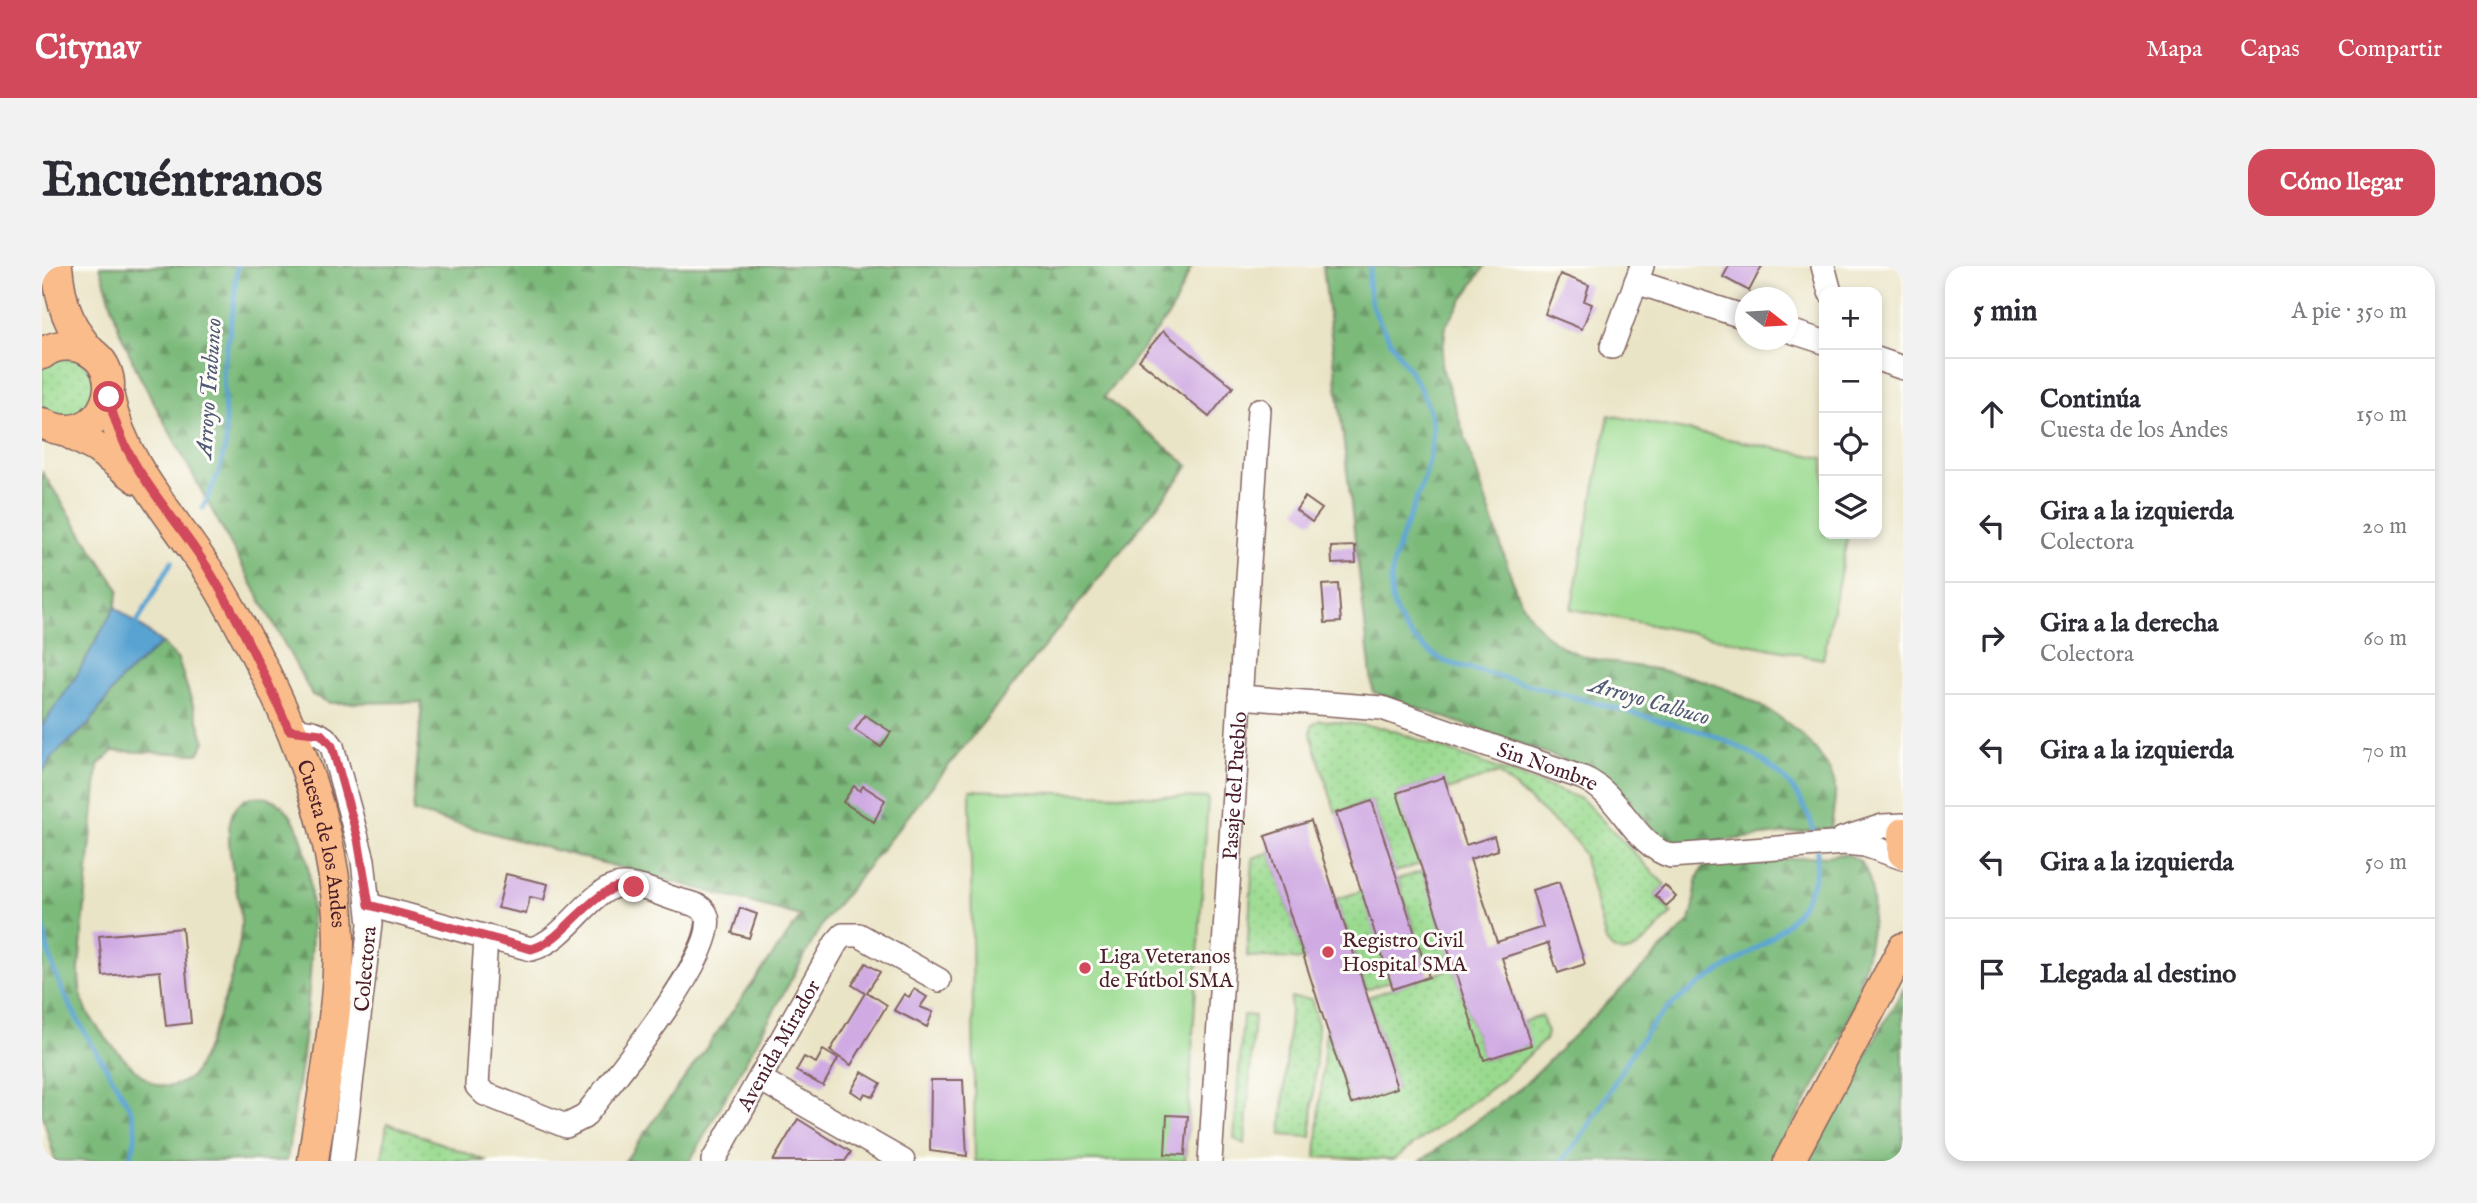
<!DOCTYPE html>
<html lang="es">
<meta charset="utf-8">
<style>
:root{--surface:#fff;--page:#f2f2f3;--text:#2b2b33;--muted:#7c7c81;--line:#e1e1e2;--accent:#d1495b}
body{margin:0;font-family:"IM FELL English",serif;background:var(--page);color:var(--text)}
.controls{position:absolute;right:21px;top:21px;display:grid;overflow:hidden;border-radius:14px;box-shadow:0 4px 10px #0003}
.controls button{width:63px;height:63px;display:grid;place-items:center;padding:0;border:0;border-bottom:2px solid var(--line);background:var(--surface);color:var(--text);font:35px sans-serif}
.compass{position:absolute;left:1693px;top:21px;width:63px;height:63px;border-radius:50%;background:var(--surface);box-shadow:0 4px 10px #0003;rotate:107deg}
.stop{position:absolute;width:21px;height:21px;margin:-16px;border:5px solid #d1495b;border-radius:50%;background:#fff}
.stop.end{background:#d1495b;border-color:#fff;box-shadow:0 2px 7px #0008}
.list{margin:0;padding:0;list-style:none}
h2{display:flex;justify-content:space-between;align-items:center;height:91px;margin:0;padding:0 28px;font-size:30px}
h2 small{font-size:23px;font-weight:400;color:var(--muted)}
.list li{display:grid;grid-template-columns:46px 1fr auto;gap:21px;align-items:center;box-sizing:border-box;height:112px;padding:0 28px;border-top:2px solid var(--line)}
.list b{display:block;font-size:26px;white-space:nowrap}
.list p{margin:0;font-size:23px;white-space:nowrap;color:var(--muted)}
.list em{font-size:23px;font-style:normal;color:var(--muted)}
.icon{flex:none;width:38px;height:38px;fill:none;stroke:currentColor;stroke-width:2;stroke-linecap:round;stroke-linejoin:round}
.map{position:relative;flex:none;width:1861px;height:895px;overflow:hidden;border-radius:21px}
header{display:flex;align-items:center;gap:42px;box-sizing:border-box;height:98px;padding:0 35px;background:var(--accent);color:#fff}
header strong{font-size:33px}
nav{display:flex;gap:38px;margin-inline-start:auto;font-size:24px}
.intro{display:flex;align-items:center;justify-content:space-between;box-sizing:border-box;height:168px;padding:0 42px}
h1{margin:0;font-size:49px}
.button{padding:18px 32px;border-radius:21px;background:var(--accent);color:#fff;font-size:24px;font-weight:700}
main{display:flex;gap:42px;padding:0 42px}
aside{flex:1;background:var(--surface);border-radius:21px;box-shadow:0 4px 10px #0003}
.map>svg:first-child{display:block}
</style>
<header>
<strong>Citynav</strong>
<nav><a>Mapa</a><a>Capas</a><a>Compartir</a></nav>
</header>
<div class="intro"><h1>Encuéntranos</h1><a class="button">Cómo llegar</a></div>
<main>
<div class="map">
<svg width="1861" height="895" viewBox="0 0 1861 895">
<defs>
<pattern id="grass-dots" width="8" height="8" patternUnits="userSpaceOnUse" patternTransform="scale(1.75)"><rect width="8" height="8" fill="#9ada8f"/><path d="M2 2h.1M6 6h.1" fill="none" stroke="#86bb7c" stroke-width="1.8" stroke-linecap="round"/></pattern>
<pattern id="forest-firs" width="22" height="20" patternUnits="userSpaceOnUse" patternTransform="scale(1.75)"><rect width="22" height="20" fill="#7bba7a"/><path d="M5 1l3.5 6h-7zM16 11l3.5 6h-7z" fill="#679764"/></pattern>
</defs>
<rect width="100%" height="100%" fill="#fdfcf7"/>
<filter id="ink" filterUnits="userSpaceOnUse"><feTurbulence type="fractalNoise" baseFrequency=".0143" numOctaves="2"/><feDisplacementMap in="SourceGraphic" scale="14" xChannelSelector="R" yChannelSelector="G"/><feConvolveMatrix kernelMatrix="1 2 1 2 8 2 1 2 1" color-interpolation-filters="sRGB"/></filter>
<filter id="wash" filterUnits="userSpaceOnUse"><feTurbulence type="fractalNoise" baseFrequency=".00686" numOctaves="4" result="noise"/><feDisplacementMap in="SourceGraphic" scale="28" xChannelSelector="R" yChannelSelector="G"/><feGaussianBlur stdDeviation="1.57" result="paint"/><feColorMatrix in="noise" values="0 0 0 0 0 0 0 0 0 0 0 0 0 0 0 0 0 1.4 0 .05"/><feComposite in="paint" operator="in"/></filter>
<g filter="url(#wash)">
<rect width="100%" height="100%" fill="#eae4c6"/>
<g fill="url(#grass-dots)" stroke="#727c5d" stroke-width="2">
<path d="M30,86L60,118L37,155L0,146V97Z"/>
<path d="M1278,454L1344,462L1540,533L1623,619L1613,629L1630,647C1614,663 1585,707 1564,675L1541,588L1535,576L1456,507L1406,524L1401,512L1356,527L1378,598L1353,606L1330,535L1294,547L1269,469L1270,459Z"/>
<path d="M1228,586L1263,694L1205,690L1211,592Z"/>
<path d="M1381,605L1410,695L1385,704L1356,613Z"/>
<path d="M1320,625L1349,715L1324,724L1294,633Z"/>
<path d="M1412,702L1442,794L1488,779L1481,756L1500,750L1505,767L1503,774L1459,815L1351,894L1274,891L1284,760L1309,838L1355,822L1326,731Z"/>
<path d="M1249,732L1269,733L1276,759L1269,871L1239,869Z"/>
<path d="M1201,749L1212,750L1203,878L1192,873Z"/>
<path d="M345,857L445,895H340Z"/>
</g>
<g fill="url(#forest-firs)" stroke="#626c52" stroke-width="2">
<path d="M58,0H1150L1128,48L1062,131L1147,200L782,655L648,895H583L759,650L371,546L380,436L288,437L270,429L97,109L78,66Z"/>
<path d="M1281,0H1443L1404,59L1399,99L1475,328C1486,349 1498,367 1519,380C1550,398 1594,398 1628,406C1686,418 1770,455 1792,515C1796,527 1790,549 1789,562L1635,580L1621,573L1554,505L1331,426Z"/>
<path d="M0,206L77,324L73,341L120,377L136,394L163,476L156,488L71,485L56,499L37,703C37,718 38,731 45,745C55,764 96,813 116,819C129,823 140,818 151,809C169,778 201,689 199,654C197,624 180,577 190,549C196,532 213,527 229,533C305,564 253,829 245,895H13L0,846Z"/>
<path d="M1801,588C1861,595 1815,747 1788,793C1769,827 1749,861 1730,895H1379L1480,821L1645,658C1658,640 1648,617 1662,601Z"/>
<path d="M1861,723V895H1765Z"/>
</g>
<g fill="#9ada8f" stroke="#727c5d" stroke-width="2">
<path d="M1567,149L1782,192V268H1806L1781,393L1529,343Z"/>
<path d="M928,524L1166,532L1143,895H933Z"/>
</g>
<path fill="#59a3d1" stroke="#52617e" stroke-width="2" d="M73,341L120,377L79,413L47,458L9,492L0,508V460L32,414Z"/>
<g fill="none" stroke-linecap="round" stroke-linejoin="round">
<g stroke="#59a3d1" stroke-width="5">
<path d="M1330,0C1309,51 1386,105 1390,159C1397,244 1285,330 1404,396L1664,467C1717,486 1760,514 1774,572"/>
<path d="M161,242L177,206L184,177L181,105L192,38L195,0"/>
<path d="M92,362L130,295"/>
<path d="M0,647C5,723 54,779 89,844C96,862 95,878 86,895"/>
<path d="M1520,895C1560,851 1579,791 1619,749C1669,697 1778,673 1775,585"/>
</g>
</g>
<g id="blocks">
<g fill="#d0abe3">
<path d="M1687,0H1720L1707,25L1681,11Z"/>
<path d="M1518,8L1547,19L1542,35L1550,38L1540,63L1503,48Z"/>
<path d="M1121,65L1191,121L1167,151L1097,94Z"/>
<path d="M1263,231L1280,243L1270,256L1254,244Z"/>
<path d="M1313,280L1314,297L1290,298L1289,281Z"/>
<path d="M1296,318L1299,356L1283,357L1280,319Z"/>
<path d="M823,449L849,466L839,481L813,464Z"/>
<path d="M1402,511L1424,579L1452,570L1456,584L1428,593L1455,676L1501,661L1490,624L1517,616L1543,698L1516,707L1506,677L1460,692L1489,779L1442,794L1355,527Z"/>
<path d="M812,520L818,525L821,520L843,534L832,556L801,536Z"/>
<path d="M1330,535L1387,711L1351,723L1294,547Z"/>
<path d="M1269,555L1355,822L1309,838L1223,570Z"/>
<path d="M464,608L506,618L502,634L488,631L484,648L456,642Z"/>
<path d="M1623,619L1634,631L1624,640L1613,629Z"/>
<path d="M698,642L715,648L707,672L690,667Z"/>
<path d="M140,662L149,757L124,760L118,705L61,710L57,670Z"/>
<path d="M824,697L838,706L825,726L845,739L809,799L788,785L823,727L810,719Z"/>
<path d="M872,723L885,731L878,741L891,746L885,761L852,744L862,728L867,731Z"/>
<path d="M781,784L796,793L781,820L754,805L762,791L774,797Z"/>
<path d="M820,806L839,817L831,831L823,827L820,832L809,825Z"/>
<path d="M889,814H921L925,890L888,885Z"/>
<path d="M1125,849L1146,850L1143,889L1123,888Z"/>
<path d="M756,853L809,886L803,895H731Z"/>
</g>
</g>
</g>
<g filter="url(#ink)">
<use href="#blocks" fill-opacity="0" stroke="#826461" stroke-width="2"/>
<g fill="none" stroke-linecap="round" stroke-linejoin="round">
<g stroke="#826461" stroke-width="26">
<g id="minor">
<path d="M1781,0L1788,26"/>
<path d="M1594,16L1703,51"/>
<path d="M1745,64L1782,76"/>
<path d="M1570,81L1600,0"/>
<path d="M1835,93L1861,102"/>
<path id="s1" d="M1198,431L1340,442L1541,512C1578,527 1591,579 1629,590L1803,577L1823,579L1861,592"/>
<path d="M247,463C264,465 280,464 290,480L321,594L328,658L300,895"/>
<path d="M1800,573L1841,560L1861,559"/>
<path d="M327,639L489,683C523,675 545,628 574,620C592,615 619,629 636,634C646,637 659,638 664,648C681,682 565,821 542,851L524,860L443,828L435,820L444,672"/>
<path d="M718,813L861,895"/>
<path id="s2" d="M671,895L794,677L801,669H817L897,714"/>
<path id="s3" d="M1168,895L1217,144"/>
</g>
</g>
<g stroke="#826461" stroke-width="33">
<g id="major">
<path d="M15,0C18,34 26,63 51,88"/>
<path d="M0,88C10,80 24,78 36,81C95,97 62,190 0,157"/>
<path id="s4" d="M67,131C82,205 140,259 177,322C239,427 296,550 297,674C297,748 281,822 271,895"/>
<path d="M23,165L55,182L96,213"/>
<path d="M1861,567V587"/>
<path d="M1747,895L1861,682"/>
</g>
</g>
<use href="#minor" stroke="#fff" stroke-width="23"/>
<use href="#major" stroke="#f9bc8a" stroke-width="30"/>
</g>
</g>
<g fill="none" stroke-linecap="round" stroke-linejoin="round" filter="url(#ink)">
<path stroke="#d1495b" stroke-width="9" d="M67,131C79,198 130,245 165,301C197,353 223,408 247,464L279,468L290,480L316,573L327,639L489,683C527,674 552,613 592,621"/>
</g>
<g fill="#d1495b" stroke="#fdfcf7" stroke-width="2.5">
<circle cx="1286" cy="686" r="7"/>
<circle cx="1043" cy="702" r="7"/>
</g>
<g text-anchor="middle" stroke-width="6" stroke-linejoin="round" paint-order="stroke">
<g font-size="21" fill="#4a1f2b" stroke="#fdfcf7">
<text dy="7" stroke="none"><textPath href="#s1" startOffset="318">Sin Nombre</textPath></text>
<text dy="7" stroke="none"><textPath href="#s3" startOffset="376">Pasaje del Pueblo</textPath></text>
<text dy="7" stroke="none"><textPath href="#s4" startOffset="500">Cuesta de los Andes</textPath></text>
<text transform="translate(323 703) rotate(-85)" y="7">Colectora</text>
<text dy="7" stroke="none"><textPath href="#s2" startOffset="133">Avenida Mirador</textPath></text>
</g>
<g font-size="21" fill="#4a1f2b" stroke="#fdfcf7" text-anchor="start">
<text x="1300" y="681">Registro Civil<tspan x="1300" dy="24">Hospital SMA</tspan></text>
<text x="1057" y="697">Liga Veteranos<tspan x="1057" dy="24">de Fútbol SMA</tspan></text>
</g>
<g font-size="23" font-style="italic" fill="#515a76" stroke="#fdfcf7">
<text transform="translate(166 122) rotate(-86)" y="8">Arroyo Trabunco</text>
<text transform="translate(1608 434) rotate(16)" y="8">Arroyo Calbuco</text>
</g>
</g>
</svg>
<div class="controls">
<button>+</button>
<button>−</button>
<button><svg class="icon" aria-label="locate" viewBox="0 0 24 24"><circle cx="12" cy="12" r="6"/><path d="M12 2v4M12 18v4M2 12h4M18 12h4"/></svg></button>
<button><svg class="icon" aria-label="layers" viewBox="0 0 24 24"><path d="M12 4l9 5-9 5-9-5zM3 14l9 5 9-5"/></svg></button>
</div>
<svg class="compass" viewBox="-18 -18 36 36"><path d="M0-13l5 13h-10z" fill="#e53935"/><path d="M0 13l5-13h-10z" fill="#7c7c81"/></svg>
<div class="stop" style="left:67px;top:131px"></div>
<div class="stop end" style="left:592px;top:621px"></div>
</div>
<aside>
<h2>5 min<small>A pie · 350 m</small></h2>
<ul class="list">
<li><svg class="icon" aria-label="ahead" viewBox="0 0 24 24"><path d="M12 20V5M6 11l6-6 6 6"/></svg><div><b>Continúa</b><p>Cuesta de los Andes</p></div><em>150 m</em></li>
<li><svg class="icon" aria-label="left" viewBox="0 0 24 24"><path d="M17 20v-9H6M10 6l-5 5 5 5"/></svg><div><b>Gira a la izquierda</b><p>Colectora</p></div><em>20 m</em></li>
<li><svg class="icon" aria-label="right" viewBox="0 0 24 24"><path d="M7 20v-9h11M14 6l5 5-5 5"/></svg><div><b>Gira a la derecha</b><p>Colectora</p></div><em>60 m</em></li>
<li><svg class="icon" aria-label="left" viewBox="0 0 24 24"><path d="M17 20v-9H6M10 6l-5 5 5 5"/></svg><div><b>Gira a la izquierda</b></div><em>70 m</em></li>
<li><svg class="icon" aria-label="left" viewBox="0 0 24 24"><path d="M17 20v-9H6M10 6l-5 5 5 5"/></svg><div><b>Gira a la izquierda</b></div><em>50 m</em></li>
<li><svg class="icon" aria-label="arrive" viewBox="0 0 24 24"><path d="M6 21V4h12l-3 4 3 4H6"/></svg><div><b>Llegada al destino</b></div></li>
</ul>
</aside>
</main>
